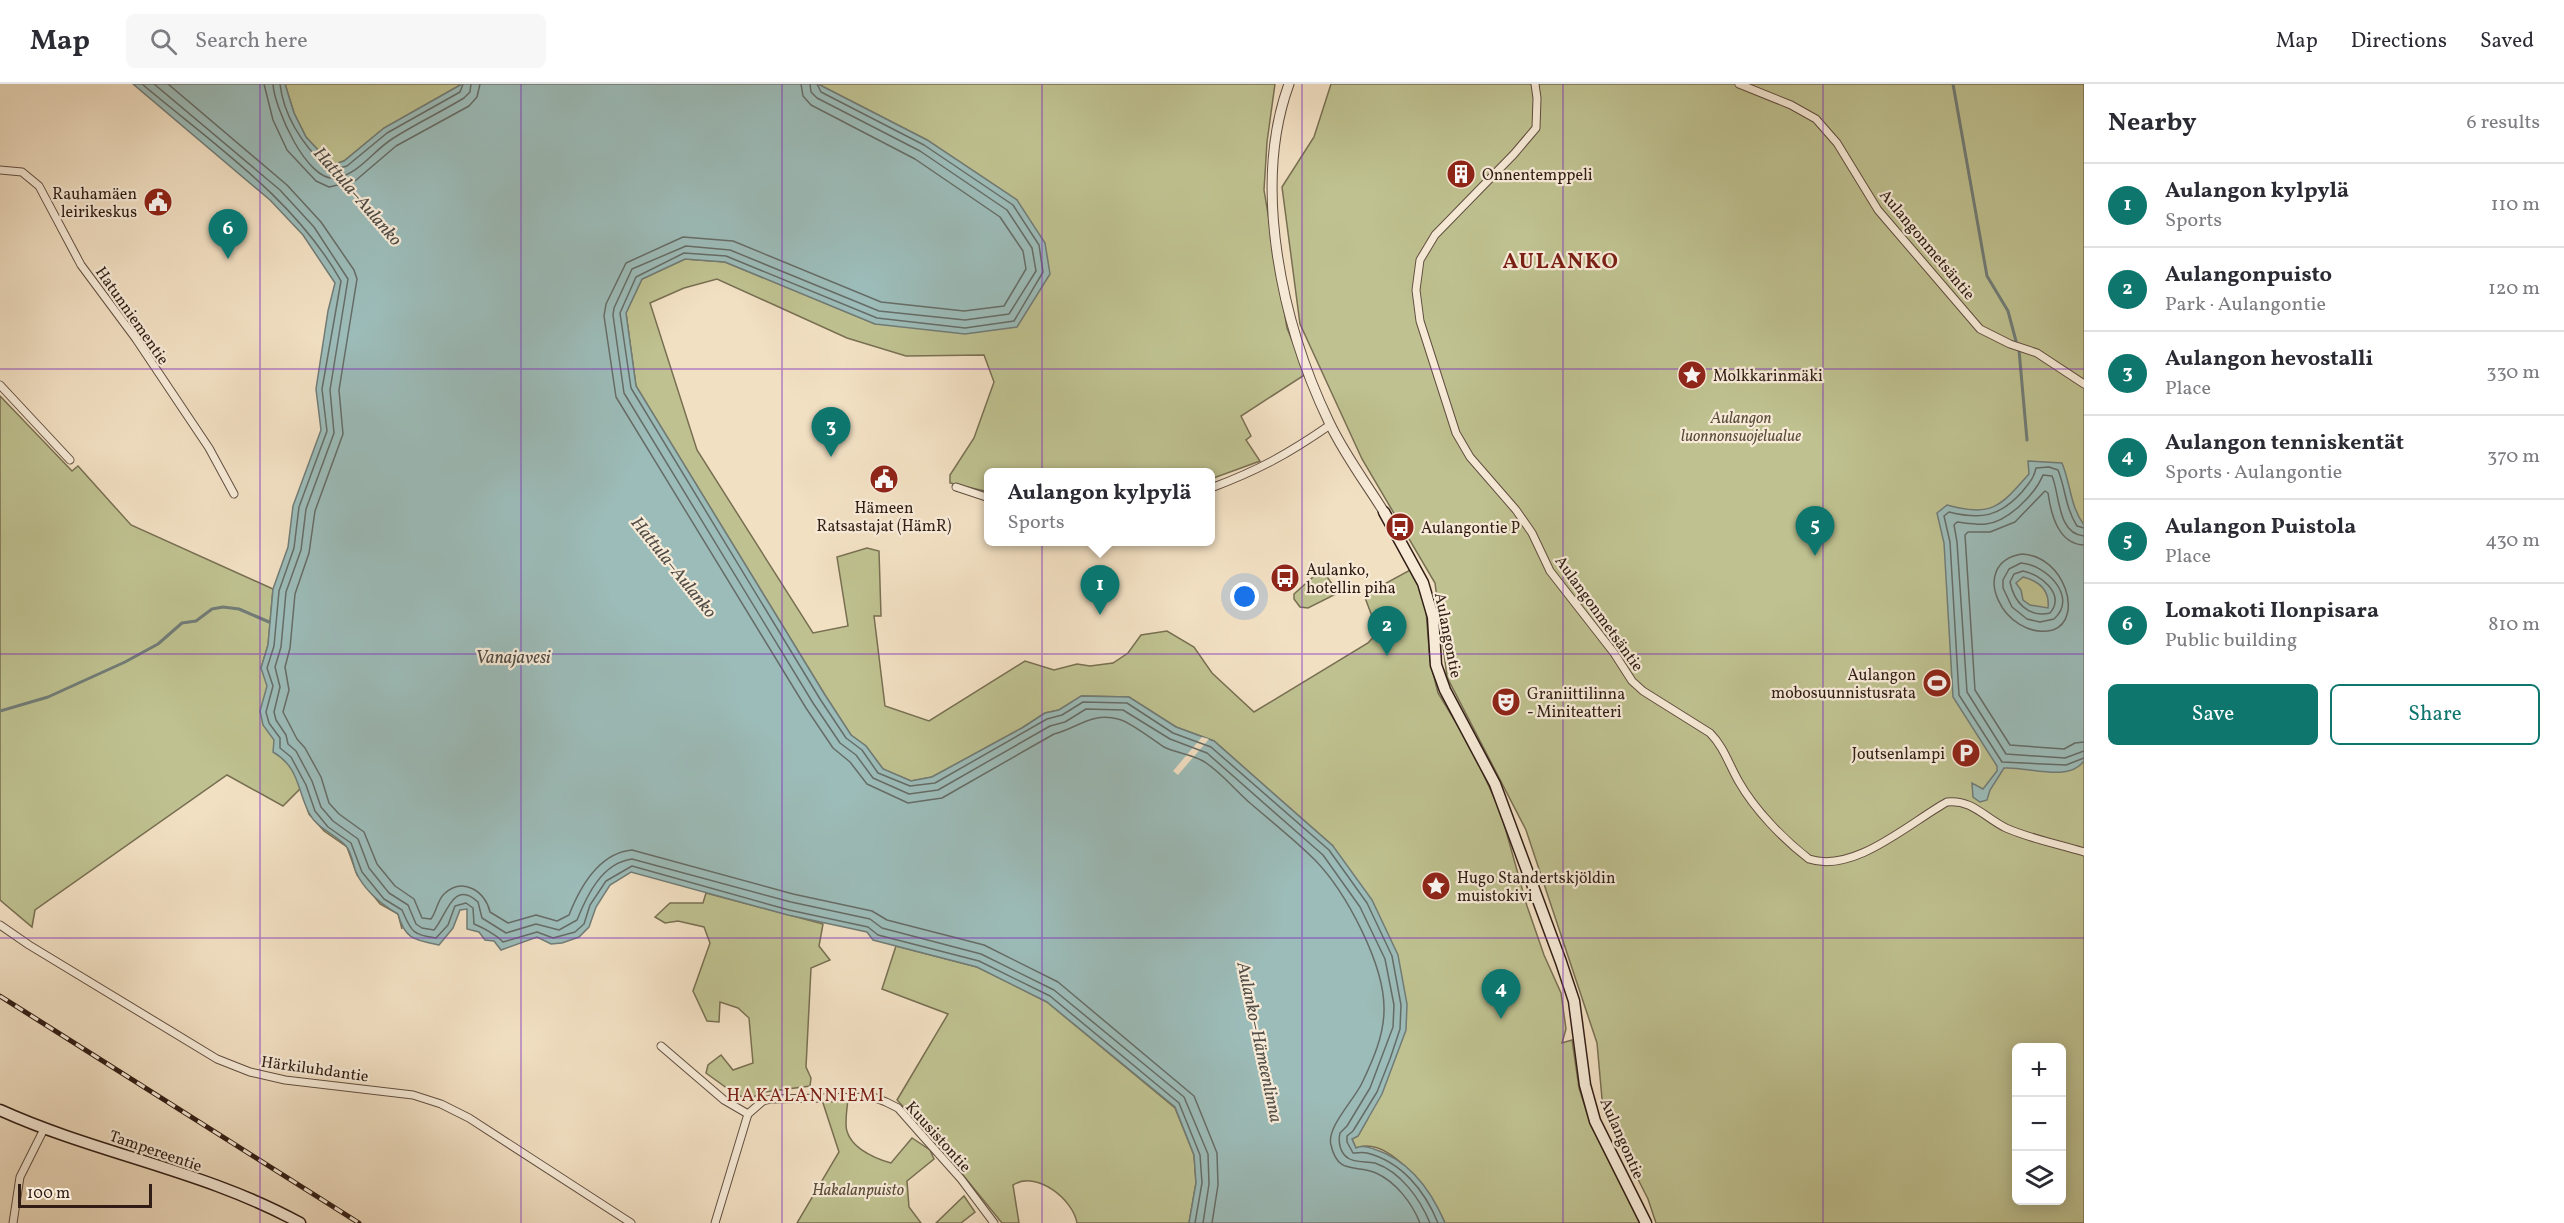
<!DOCTYPE html>
<meta charset="utf-8">
<style>
:root{--surface:#fff;--page:#f7f7f7;--text:#2b2b33;--muted:#7c7c81;--line:#e1e1e2;--accent:#0f766e}
body{margin:0;font-family:Vollkorn,serif;background:var(--page);color:var(--text)}
.controls{position:absolute;right:18px;bottom:18px;display:grid;overflow:hidden;border-radius:9px;box-shadow:0 3px 15px #0003}
.controls button{width:54px;height:54px;display:grid;place-items:center;padding:0;border:0;border-bottom:2px solid var(--line);background:var(--surface);color:var(--text);font:30px sans-serif}
.scale{position:absolute;left:18px;bottom:15px;width:134px;box-sizing:border-box;padding-left:6px;border:3px solid #311d15;border-top:0;font-size:16px;line-height:21px;white-space:nowrap;color:#311d15;-webkit-text-stroke:4px #f7ebd8;paint-order:stroke}
.you{position:absolute;left:1245px;top:513px;width:21px;height:21px;margin:-15px;border:4px solid #fff;border-radius:50%;background:#1a73e8;box-shadow:0 0 0 9px #1a73e833}
.badge{display:grid;place-items:center;width:39px;height:39px;border-radius:50%;background:var(--accent);color:#fff;font-size:20px;font-weight:700}
.pin{position:absolute;translate:-50% -50px;filter:drop-shadow(0 2px 3px #0008)}
.pin::after{content:'';position:absolute;top:32px;width:21px;height:18px;background:inherit;clip-path:polygon(0 0,100% 0,50% 100%)}
.popup{position:absolute;left:984px;top:384px;width:231px;height:78px;box-sizing:border-box;display:grid;place-content:center;border-radius:9px;background:var(--surface);filter:drop-shadow(0 2px 4px #0005);font-size:20px;white-space:nowrap;color:var(--muted)}
.popup b{font-size:22px;color:var(--text)}
.popup::after{content:'';position:absolute;left:50%;top:100%;margin-left:-12px;border:12px solid transparent;border-top-color:var(--surface)}
.list{margin:0;padding:0;list-style:none}
h2{display:flex;justify-content:space-between;align-items:center;height:78px;margin:0;padding:0 24px;font-size:26px}
h2 small{font-size:20px;font-weight:400;color:var(--muted)}
.list li{display:grid;grid-template-columns:39px 1fr auto;gap:18px;align-items:center;box-sizing:border-box;height:84px;padding:0 24px;border-top:2px solid var(--line)}
.list b{display:block;font-size:22px;white-space:nowrap}
.list p{margin:0;font-size:20px;white-space:nowrap;color:var(--muted)}
.list em{font-size:20px;font-style:normal;color:var(--muted)}
.actions{display:flex;gap:12px;padding:18px 24px}
.actions a{flex:1;padding:14px 0;border:2px solid var(--accent);border-radius:9px;text-align:center;font-size:21px;color:var(--accent)}
.actions .main{background:var(--accent);color:#fff}
.icon{flex:none;width:33px;height:33px;fill:none;stroke:currentColor;stroke-width:2;stroke-linecap:round;stroke-linejoin:round}
.map{position:relative;flex:none;width:2084px;height:1139px;overflow:hidden}
header{display:flex;align-items:center;gap:36px;box-sizing:border-box;height:84px;padding:0 30px;background:var(--surface);border-bottom:2px solid var(--line)}
header strong{font-size:28px}
nav{display:flex;gap:33px;margin-inline-start:auto;font-size:21px}
.search{width:420px;height:54px;background:var(--page);display:flex;align-items:center;gap:15px;box-sizing:border-box;padding:0 21px;border-radius:9px;color:var(--muted);font-size:22px}
main{display:flex}
aside{flex:1;background:var(--surface)}
.map>svg:first-child{display:block}
</style>
<header>
<strong>Map</strong>
<div class="search"><svg class="icon" aria-label="search" viewBox="0 0 24 24"><circle cx="10" cy="10" r="6"/><path d="M15 15l6 6"/></svg>Search here</div>
<nav><a>Map</a><a>Directions</a><a>Saved</a></nav>
</header>
<main>
<div class="map">
<svg width="2084" height="1139" viewBox="0 0 2084 1139">
<rect width="100%" height="100%" fill="#f2e0c3"/>
<filter id="stains"><feTurbulence type="fractalNoise" baseFrequency=".00333" numOctaves="4"/><feColorMatrix values="0 0 0 0 .2 0 0 0 0 .09 0 0 0 0 .02 0 0 0 .5 -.17"/></filter>
<radialGradient id="worn" r=".72"><stop offset=".6" stop-color="#630" stop-opacity="0"/><stop offset="1" stop-color="#630" stop-opacity=".3"/></radialGradient>
<g fill="#bfc190" stroke="#786f52" stroke-width="1.5" fill-rule="evenodd">
<path d="M285,0H462L384,44L344,77L332,81L306,53L294,29Z"/>
<path d="M818,0H1275L1267,58L1264,106L1287,244L1306,290L1241,332L1251,352L1246,356L1260,377L1211,395V388H989V408L950,399V391L974,354L994,298L984,271L906,272L847,254L717,195L684,204L650,219L697,366L813,549L848,542L837,473L867,464L879,467L881,532H874L885,622L929,637L1025,577L1054,586L1077,580L1090,582L1113,579L1128,569L1141,551L1167,547L1194,563L1212,589L1254,628L1368,559L1378,548L1364,511L1412,485L1419,499L1426,527L1430,577L1438,609L1472,665L1501,729L1527,822L1544,871L1561,909L1566,945L1562,959L1572,956L1579,1004L1591,1041L1640,1139H1445C1434,1113 1390,1050 1356,1064L1352,1055L1358,1052L1368,1034L1333,762L1214,657L1176,643L1129,613L1082,612L1059,626L1045,629L1022,644L932,693L911,697L883,685L866,662L851,651L825,611L636,302L626,229L642,195L685,175L725,178L875,240L1017,116L927,56Z"/>
<path d="M1331,0H2084V1139H1656L1648,1115L1603,1026L1597,959L1526,746L1447,593L1435,499L1362,375L1300,240L1282,103L1314,53ZM2016,964H2062V1116H2016Z"/>
<path d="M0,312L72,387L78,382L131,441L273,505L268,561L261,584L394,767L402,845L398,830L380,820L357,791L347,763L324,747L309,730L301,704L283,722L227,691L35,826L32,843L0,816Z"/>
<path d="M1322,485L1338,509L1308,524L1300,523L1294,515V510Z"/>
<path d="M706,809L823,840L819,862L830,876L811,884L806,983L811,994L810,1002L765,1008L748,1015L735,1010L706,989L708,981L721,971L733,986L753,979L749,934L738,924L720,918L719,938L707,937L693,907L710,859L704,843L678,837L665,839L655,833L670,819H703Z"/>
<path d="M896,862L977,883L1047,918L1175,1024L1194,1071L1196,1099L1189,1139H1077C1073,1115 1036,1086 1013,1101L1019,1139H1002L932,1053L897,1016L948,930L882,905Z"/>
<path d="M822,1016H848C847,1023 846,1032 846,1040C846,1062 873,1074 891,1079L912,1054L930,1066L934,1075L907,1097L909,1123L921,1139H797L839,1068Z"/>
<path d="M964,1112L975,1128L961,1139H936Z"/>
</g>
<g fill="#9cbcb9" stroke="#717c77" stroke-width="1.5" fill-rule="evenodd">
<path d="M133,0H285L294,29L306,53L332,81L344,77L384,44L462,0H818L927,56L1017,116L1045,159L1050,190L1017,243L965,250L875,240L725,178L685,175L642,195L626,229L636,302L825,611L851,651L866,662L883,685L911,697L932,693L1022,644L1045,629L1059,626L1081,612L1129,613L1176,643L1214,657L1333,762L1372,816L1398,871L1407,920L1406,946L1382,1010L1358,1052L1352,1055L1356,1064C1362,1061 1367,1063 1374,1065C1409,1076 1431,1106 1445,1139H1189L1196,1099L1194,1071L1175,1023L1047,918L977,883L873,856L867,848L788,831L631,788L610,801L596,823L589,843L579,853L562,859L551,860L537,853L501,866L494,857L485,856L479,848L467,845V825L460,826L453,844L439,861C414,856 405,855 398,830C381,820 364,806 356,788C353,781 352,769 346,762C336,750 318,746 309,729C297,705 299,683 273,668L274,656L263,641L260,627L267,602L261,584L268,561L273,505L288,463L293,422L321,346L316,305L328,227L335,199L303,151L270,116Z"/>
<path d="M2028,377L2062,379C2071,401 2070,422 2084,441V677C2068,699 2027,682 2004,684L1990,706L1987,716L1980,718L1973,713L1972,699L1983,705L1997,687V682L1953,613L1944,459L1937,429L1947,421C1992,433 2000,423 2029,390ZM2023,493C2039,497 2050,506 2048,524L2030,521L2023,516L2021,506L2016,499Z"/>
</g>
<path fill="#f2e0c3" d="M1202,653L1209,655L1178,691L1173,687Z"/>
<g fill="none" stroke-linecap="round" stroke-linejoin="round">
<g stroke="#666c67" stroke-width="1.5">
<path d="M142,0C213,60 295,115 341,197L322,305L327,347L299,423L294,464L279,507L274,562L267,584L273,602L266,628L269,639L280,654V664L291,673L306,701L315,727L328,743L351,759L362,788L384,815L402,826C411,846 411,851 436,854L448,841L455,822L466,819L473,824L474,840C482,843 498,852 503,858L537,848L553,854L575,848L584,840L590,821L606,797L632,782L789,826L868,843L878,851L979,877L1050,912L1179,1019L1200,1071L1202,1099L1195,1139"/>
<path d="M154,0L280,106L314,143L348,195L330,306L334,349L306,425L301,466L286,508L281,563L275,583L280,603L274,628L276,636L286,651L288,660L296,667L312,697L321,723L333,737L358,755L369,784L389,809L408,821L416,840L422,844L434,846C446,833 453,794 478,818L482,834L506,849L536,840L559,846L577,836C587,811 602,779 632,775L791,818L870,835L882,844L981,870L1054,906L1184,1013L1208,1070L1209,1100L1203,1139"/>
<path d="M168,0L287,101L321,138L354,186L357,195L339,306L343,350L315,427L309,469L295,510L290,564L285,583L289,606L283,628L297,655L305,664L321,693L329,719L339,730L364,748L377,780L395,802L414,815L422,834L431,835C437,827 437,817 444,810C463,792 486,808 490,828L508,839L536,831L557,837L569,831C580,803 599,769 632,766L793,810L872,827L887,836L984,861L1058,898L1194,1012L1217,1069L1218,1101L1212,1139"/>
<path d="M264,0L273,36L287,66L316,97L329,103L355,97L396,62L469,22L477,13L480,0"/>
<path d="M273,0C274,23 307,99 336,94C359,90 373,67 392,55C415,40 441,28 464,14L470,8L471,0"/>
<path d="M280,0C284,34 303,61 327,84L333,86L347,82L387,49L460,8L463,0"/>
<path d="M801,0L803,12L811,21L915,75L1000,133L1023,167L1026,185L1004,222L964,227L881,218L733,157L683,153L626,179L606,220L604,232L616,313L806,624L833,664L850,678L867,700L908,719L942,714L1054,650C1078,644 1091,628 1118,635C1129,637 1153,656 1164,663C1176,669 1191,670 1203,677C1220,687 1235,706 1250,719C1272,738 1295,756 1315,776C1346,808 1385,881 1384,926C1384,951 1373,976 1362,999C1354,1016 1326,1044 1331,1061C1338,1092 1356,1080 1376,1089C1396,1098 1412,1119 1420,1139"/>
<path d="M810,0L811,8L817,14L920,67L1007,126L1032,164L1036,187L1009,230L965,236L879,227L730,166L686,162L632,185L614,224L613,231L624,309L813,619L840,659L856,671L873,694L909,710L938,706L1050,642L1065,638L1086,625L1123,626L1170,655L1207,669L1323,771L1360,823L1385,875L1394,921L1393,943L1370,1004L1347,1042L1340,1049C1338,1058 1340,1069 1348,1074C1355,1079 1366,1077 1375,1079C1401,1088 1420,1115 1430,1139"/>
<path d="M817,0L821,8L924,61L1013,121L1039,161L1043,188L1014,237L965,244L877,234L726,172L684,169L636,193L620,229L631,304L820,615L846,654L862,666L878,689L910,702L935,699L1047,635L1062,631L1083,618L1127,619L1173,649L1211,663L1329,766L1367,819L1392,872L1401,921L1400,945L1390,975L1377,1008L1353,1047L1347,1052V1058L1353,1069C1358,1069 1362,1068 1367,1069C1402,1078 1425,1107 1438,1139"/>
<path d="M2084,444L2077,442C2065,423 2066,406 2058,386L2049,383L2036,384C2034,394 2029,399 2022,408C1999,433 1981,436 1949,428L1944,432L1950,458L1959,611L2002,678L2066,681L2084,674"/>
<path d="M2084,452C2057,450 2060,410 2052,392L2043,391C2035,411 2007,438 1986,440C1977,441 1966,439 1957,438L1954,441L1957,458L1967,608L2006,670L2065,674L2084,667"/>
<path d="M2084,461C2058,460 2051,430 2048,409L2045,407L2015,438L1990,448H1968L1965,451L1975,606L2010,661L2064,665L2075,659L2084,658"/>
<path d="M2022,470C2065,472 2084,535 2053,546C2004,558 1966,479 2022,470Z"/>
<path d="M2021,479C2045,480 2079,513 2054,535L2040,538L2027,535L2012,523L2003,504V496L2009,485Z"/>
<path d="M2023,487C2040,490 2066,510 2050,529C2028,534 2014,518 2010,498L2014,490Z"/>
</g>
<g stroke="#717c77" stroke-width="3">
<path d="M1953,0L1987,192L2008,227L2016,257"/>
<path d="M2019,266L2027,356"/>
<path d="M0,627L48,613L125,578L158,560L182,539L196,537L212,525L223,523L239,525L269,538"/>
</g>
<g stroke="#614e40" stroke-width="9">
<g id="minor">
<path d="M1535,0L1537,14L1536,44L1514,70L1435,151L1420,176L1416,206L1420,237L1456,349L1470,373L1516,426L1532,449L1550,487L1614,569L1632,597L1643,607L1710,649C1724,663 1729,681 1739,698C1755,726 1783,755 1809,775C1854,790 1909,739 1947,718C1972,715 1985,734 2006,744C2031,755 2058,760 2084,768"/>
<path d="M1739,0L1791,21L1816,35L1837,59L1878,126L1980,245L2010,260L2037,269L2084,300"/>
<path d="M0,86L22,88L39,102L81,181L136,255L209,364L234,410"/>
<path d="M0,301L70,376"/>
<path d="M956,403L989,414"/>
<path d="M1211,404C1259,386 1288,370 1330,341"/>
<path d="M0,841L29,861L217,975L250,988L285,996L413,1011L441,1020L469,1034L631,1139"/>
<path d="M661,962L724,1016L748,1030"/>
<path d="M13,1139L20,1093L44,1045"/>
<path d="M715,1139L748,1030L763,1017L771,1015L873,1013L886,1018L898,1024L920,1049L961,1095L994,1139"/>
</g>
</g>
<g stroke="#614e40" stroke-width="11">
<path id="tertiary" d="M1289,0C1251,104 1283,242 1329,338C1344,370 1366,399 1384,428"/>
</g>
<g stroke="#311d15" stroke-width="13">
<g id="secondary">
<path d="M1384,428L1423,499L1433,533L1436,581L1445,606L1495,700L1561,878L1574,917L1585,1001L1595,1037L1646,1139"/>
<path d="M0,1026C97,1070 206,1087 300,1139"/>
</g>
</g>
<use href="#minor" stroke="#f7ebd8" stroke-width="7"/>
<use href="#tertiary" stroke="#f7ebd8" stroke-width="9"/>
<use href="#secondary" stroke="#f7ebd8" stroke-width="10"/>
<g stroke="#311d15" stroke-width="5">
<path id="rail" d="M0,912L359,1139"/>
</g>
<use href="#rail" stroke="#f7ebd8" stroke-width="3" stroke-dasharray="9" stroke-linecap="butt"/>
</g>
<path fill="none" stroke="#7b2cbf" stroke-width="1.5" stroke-opacity="0.55" d="M260,0V1139M521,0V1139M782,0V1139M1042,0V1139M1302,0V1139M1563,0V1139M1823,0V1139M0,285H2084M0,570H2084M0,854H2084"/>
<defs>
<g id="building-disc" transform="scale(1.5)"><circle r="9.5" fill="#8f2418" stroke="#f7ebd8"/><path d="M-4-6H4V6H1V3H-1V6H-4ZM-2.5-4.3h1.7v1.8h-1.7ZM.8-4.3h1.7v1.8H.8ZM-2.5-1h1.7V.8h-1.7ZM.8-1h1.7V.8H.8Z" fill="#fff"/></g>
<g id="civic-disc" transform="scale(1.5)"><circle r="9.5" fill="#8f2418" stroke="#f7ebd8"/><path d="M-.6-6.5H3V-4.5H.6V-3L4-1V1h2V6H-6V1h2V-1L-.6-3ZM-1.2 2.5V6h2.4V2.5Z" fill="#fff"/></g>
<g id="sight-disc" transform="scale(1.5)"><circle r="9.5" fill="#8f2418" stroke="#f7ebd8"/><path d="M0-6L1.8-2.2L6-1.7L2.9 1.2L3.7 5.4L0 3.3L-3.7 5.4L-2.9 1.2L-6-1.7L-1.8-2.2Z" fill="#fff"/></g>
<g id="bus-disc" transform="scale(1.5)"><circle r="9.5" fill="#8f2418" stroke="#f7ebd8"/><path d="M-5-6H5V4H4V6H2V4H-2V6H-4V4H-5ZM-3.5-4V0h7V-4ZM-3.5 1.2v1.5H-2V1.2ZM2 1.2v1.5H3.5V1.2Z" fill="#fff"/></g>
<g id="stadium-disc" transform="scale(1.5)"><circle r="9.5" fill="#8f2418" stroke="#f7ebd8"/><path d="M0-5a6.5 5 0 1 0 0 10a6.5 5 0 1 0 0-10ZM-3.5-1.8h7v3.6h-7Z" fill="#fff"/></g>
<g id="theatre-disc" transform="scale(1.5)"><circle r="9.5" fill="#8f2418" stroke="#f7ebd8"/><path d="M-5-5.5Q0-4 5-5.5V0Q5 5 0 6Q-5 5-5 0ZM-3.3-2.5H-1v1.5H-3.3ZM1-2.5H3.3v1.5H1ZM-2.8 1Q0 5.5 2.8 1Z" fill="#fff"/></g>
<g id="parking-disc" transform="scale(1.5)"><circle r="9.5" fill="#8f2418" stroke="#f7ebd8"/><path d="M-3.5-5.5H1a3.5 3.5 0 0 1 0 7H-1V5.5H-3.5ZM-1-3.4V-.6H.8a1.4 1.4 0 0 0 0-2.8Z" fill="#fff"/></g>
</defs>
<g fill-rule="evenodd">
<use href="#building-disc" x="1461" y="90"/>
<use href="#civic-disc" x="158" y="118"/>
<use href="#sight-disc" x="1692" y="291"/>
<use href="#civic-disc" x="884" y="395"/>
<use href="#bus-disc" x="1400" y="443"/>
<use href="#bus-disc" x="1285" y="494"/>
<use href="#stadium-disc" x="1937" y="599"/>
<use href="#theatre-disc" x="1506" y="618"/>
<use href="#parking-disc" x="1966" y="669"/>
<use href="#sight-disc" x="1436" y="802"/>
</g>
<g text-anchor="middle" stroke-width="4.5" stroke-linejoin="round" paint-order="stroke">
<g font-size="16" fill="#311d15" stroke="#f7ebd8" text-anchor="start">
<text x="1482" y="96">Onnentemppeli</text>
<text x="137" y="115" text-anchor="end">Rauhamäen<tspan x="137" dy="18">leirikeskus</tspan></text>
<text x="1713" y="297">Molkkarinmäki</text>
<text x="884" y="429" text-anchor="middle">Hämeen<tspan x="884" dy="18">Ratsastajat (HämR)</tspan></text>
<text x="1421" y="449">Aulangontie P</text>
<text x="1306" y="491">Aulanko,<tspan x="1306" dy="18">hotellin piha</tspan></text>
<text x="1916" y="596" text-anchor="end">Aulangon<tspan x="1916" dy="18">mobosuunnistusrata</tspan></text>
<text x="1527" y="615">Graniittilinna<tspan x="1527" dy="18">- Miniteatteri</tspan></text>
<text x="1945" y="675" text-anchor="end">Joutsenlampi</text>
<text x="1457" y="799">Hugo Standertskjöldin<tspan x="1457" dy="18">muistokivi</tspan></text>
</g>
<g font-size="16" fill="#311d15" stroke="#f7ebd8">
<text transform="translate(1928 160) rotate(50)" y="6">Aulangonmetsäntie</text>
<text transform="translate(133 231) rotate(55)" y="6">Hatunniementie</text>
<text transform="translate(1600 529) rotate(54)" y="6">Aulangonmetsäntie</text>
<text transform="translate(1449 551) rotate(79)" y="6">Aulangontie</text>
<text transform="translate(315 984) rotate(8)" y="6">Härkiluhdantie</text>
<text transform="translate(939 1052) rotate(48)" y="6">Kuusistontie</text>
<text transform="translate(1623 1054) rotate(66)" y="6">Aulangontie</text>
<text transform="translate(156 1066) rotate(19)" y="6">Tampereentie</text>
</g>
<g font-size="16" font-style="italic" fill="#5c4e3a" stroke="#f7ebd8">
<text x="1741" y="339">Aulangon<tspan x="1741" dy="18">luonnonsuojelualue</tspan></text>
<text x="858" y="1111">Hakalanpuisto</text>
</g>
<g font-size="18" font-style="italic" fill="#514d46" stroke="#f7ebd8">
<text transform="translate(358 112) rotate(49)" y="6">Hattula–Aulanko</text>
<text transform="translate(674 483) rotate(51)" y="6">Hattula–Aulanko</text>
<text x="513" y="579">Vanajavesi</text>
<text transform="translate(1260 958) rotate(78)" y="6">Aulanko–Hämeenlinna</text>
</g>
<g font-size="18" letter-spacing="1.5" fill="#7a1f14" stroke="#f7ebd8">
<text x="806" y="1017">HAKALANNIEMI</text>
</g>
<g font-size="22" font-weight="bold" letter-spacing="1.5" fill="#7a1f14" stroke="#f7ebd8">
<text x="1561" y="184">AULANKO</text>
</g>
</g>
<rect width="100%" height="100%" filter="url(#stains)"/>
<rect width="100%" height="100%" fill="url(#worn)"/>
</svg>
<div class="controls">
<button>+</button>
<button>−</button>
<button><svg class="icon" aria-label="layers" viewBox="0 0 24 24"><path d="M12 4l9 5-9 5-9-5zM3 14l9 5 9-5"/></svg></button>
</div>
<div class="scale">100 m</div>
<div class="you"></div>
<div class="pin badge" style="left:1100px;top:531px">1</div>
<div class="popup"><b>Aulangon kylpylä</b>Sports</div>
<div class="pin badge" style="left:1387px;top:572px">2</div>
<div class="pin badge" style="left:831px;top:373px">3</div>
<div class="pin badge" style="left:1501px;top:935px">4</div>
<div class="pin badge" style="left:1815px;top:472px">5</div>
<div class="pin badge" style="left:228px;top:175px">6</div>
</div>
<aside>
<h2>Nearby<small>6 results</small></h2>
<ul class="list">
<li><span class="badge">1</span><div><b>Aulangon kylpylä</b><p>Sports</p></div><em>110 m</em></li>
<li><span class="badge">2</span><div><b>Aulangonpuisto</b><p>Park · Aulangontie</p></div><em>120 m</em></li>
<li><span class="badge">3</span><div><b>Aulangon hevostalli</b><p>Place</p></div><em>330 m</em></li>
<li><span class="badge">4</span><div><b>Aulangon tenniskentät</b><p>Sports · Aulangontie</p></div><em>370 m</em></li>
<li><span class="badge">5</span><div><b>Aulangon Puistola</b><p>Place</p></div><em>430 m</em></li>
<li><span class="badge">6</span><div><b>Lomakoti Ilonpisara</b><p>Public building</p></div><em>810 m</em></li>
</ul>
<div class="actions"><a class="main">Save</a><a>Share</a></div>
</aside>
</main>
